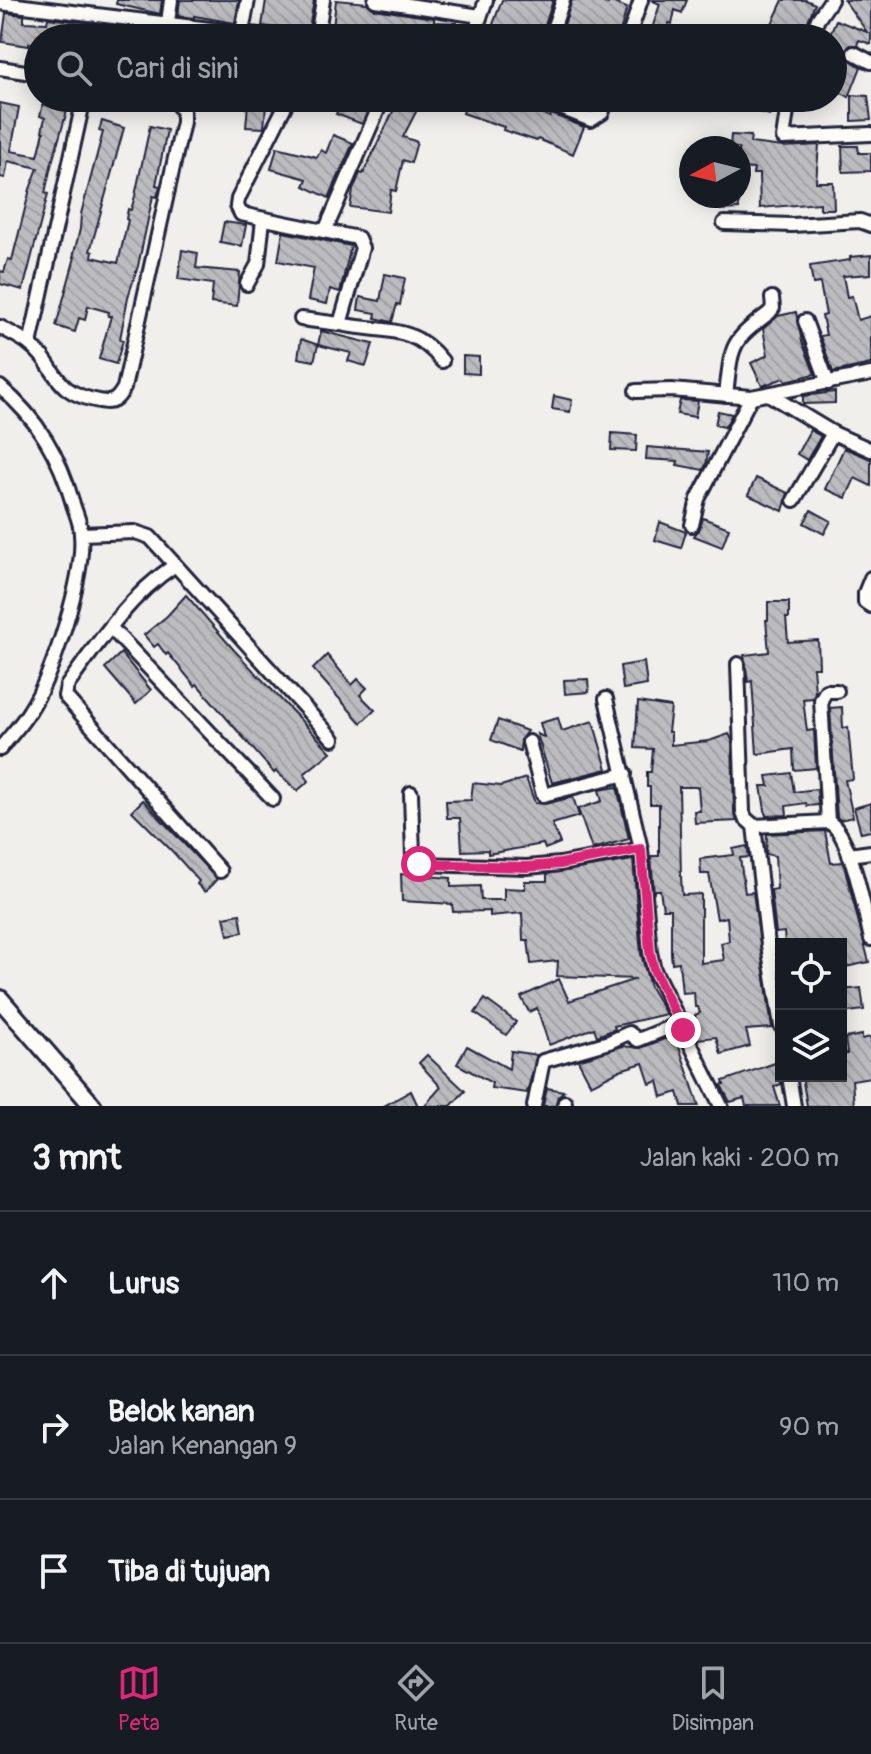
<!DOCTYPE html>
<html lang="id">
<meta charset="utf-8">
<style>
:root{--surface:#171b24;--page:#20242c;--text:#f1f3f6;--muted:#9ea1a6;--line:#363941;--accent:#db2777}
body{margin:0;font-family:Pangolin,sans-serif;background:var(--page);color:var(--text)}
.controls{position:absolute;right:24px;bottom:24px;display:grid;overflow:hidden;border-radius:0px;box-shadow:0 4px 20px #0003}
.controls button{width:72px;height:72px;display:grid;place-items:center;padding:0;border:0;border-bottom:2px solid var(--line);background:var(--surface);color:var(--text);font:40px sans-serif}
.compass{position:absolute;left:679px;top:136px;width:72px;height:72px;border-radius:50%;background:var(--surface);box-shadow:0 4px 20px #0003;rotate:263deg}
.stop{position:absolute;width:24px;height:24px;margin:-18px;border:6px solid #db2777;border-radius:50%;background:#fff}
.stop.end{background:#db2777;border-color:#fff;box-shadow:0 2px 8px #0008}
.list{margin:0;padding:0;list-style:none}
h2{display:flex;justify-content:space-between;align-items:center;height:104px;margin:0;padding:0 32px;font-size:34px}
h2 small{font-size:26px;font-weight:400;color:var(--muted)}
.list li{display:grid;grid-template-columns:52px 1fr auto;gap:24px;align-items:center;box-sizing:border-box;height:144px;padding:0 32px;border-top:2px solid var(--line)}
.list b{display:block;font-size:30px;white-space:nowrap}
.list p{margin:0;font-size:26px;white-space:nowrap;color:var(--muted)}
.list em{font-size:26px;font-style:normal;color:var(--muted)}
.icon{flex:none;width:44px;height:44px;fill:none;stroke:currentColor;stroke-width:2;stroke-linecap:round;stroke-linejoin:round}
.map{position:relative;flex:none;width:871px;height:1106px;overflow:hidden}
.search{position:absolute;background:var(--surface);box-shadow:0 4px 20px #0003;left:24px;right:24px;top:24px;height:88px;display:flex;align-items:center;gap:20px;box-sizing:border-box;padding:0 28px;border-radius:44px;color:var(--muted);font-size:30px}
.sheet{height:536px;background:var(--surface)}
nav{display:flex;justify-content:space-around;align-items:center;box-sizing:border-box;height:112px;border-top:2px solid var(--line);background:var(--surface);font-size:22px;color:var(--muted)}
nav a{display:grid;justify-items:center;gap:4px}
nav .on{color:var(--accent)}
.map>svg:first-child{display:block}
</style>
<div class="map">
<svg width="871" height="1106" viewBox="0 0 871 1106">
<defs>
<pattern id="building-back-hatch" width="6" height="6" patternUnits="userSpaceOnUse" patternTransform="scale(2)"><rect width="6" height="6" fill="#bcbcc0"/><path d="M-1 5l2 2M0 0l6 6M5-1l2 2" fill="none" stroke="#a1a1a6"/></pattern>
</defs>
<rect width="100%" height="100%" fill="#f0efec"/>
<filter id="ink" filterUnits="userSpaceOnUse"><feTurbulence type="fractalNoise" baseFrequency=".0125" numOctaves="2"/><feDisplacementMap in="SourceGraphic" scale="16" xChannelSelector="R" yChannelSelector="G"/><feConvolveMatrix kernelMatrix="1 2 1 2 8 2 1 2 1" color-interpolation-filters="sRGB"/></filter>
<g filter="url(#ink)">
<g fill="url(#building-back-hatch)" stroke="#22223b" stroke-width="2">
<path d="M117,0H162L160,14L116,4Z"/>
<path d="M180,0H239L235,23L194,16V18L178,16Z"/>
<path d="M266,0H314L309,29L294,27L292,38L285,29L262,26Z"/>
<path d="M336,0L367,3L374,9L434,18V22L457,23L456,38L389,36L385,38L371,35V38H352L353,30L333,28Z"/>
<path d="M502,0H553L541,38L519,30L517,38H488Z"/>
<path d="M572,0H595L608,4L609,1L627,8L618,38H560Z"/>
<path d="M651,0H687L682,13L675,10L672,24L669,23L664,38H649L660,4Z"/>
<path d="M783,0H806L815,4L801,38H773L775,30L770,28Z"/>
<path d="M844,0H871V44L859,40L857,45H850L846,50L847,58L861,67L849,97L833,88V38H828L836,20L867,32Z"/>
<path d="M6,13L24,15V22L47,23L48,18L95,24V27L124,31V38H63L38,35L36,44L29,43V46L2,42Z"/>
<path d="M138,29L190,36V38H136Z"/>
<path d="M852,95L868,96L871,120L852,121Z"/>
<path d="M343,98H364L361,105L369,108L362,124L336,114Z"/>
<path d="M468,98L513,99L529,104L528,109L550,117L551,114L584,127L573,154L538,139L537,141L503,130L504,127L463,113Z"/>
<path d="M751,98H774L770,115L748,109Z"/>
<path d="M398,101L417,110L403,137L417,142L411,163L403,160L396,191L391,190L388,212L350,207L353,190L360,173L363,174Z"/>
<path d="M0,103L19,107L11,151L38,156L44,132L42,131L45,118L40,116L43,104L67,111L51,166L45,193L48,194L23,290L0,284V271L4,272L8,259L12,260L30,189L38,168L8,161L5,178L0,177Z"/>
<path d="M248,104L266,105L264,128L246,127Z"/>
<path d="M102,121L124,128L90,251L93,252L92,257L118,263L128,220L126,219L128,209L131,210L135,196L150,126L167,130L156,185L160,186L157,197L153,196L138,266L128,297L120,339L123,340L116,364L99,359L111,316H108L109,312L88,306L85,320L79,318L75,332L56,326L75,257H73L80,229L81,214L103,132L99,131Z"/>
<path d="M333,135L353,143L329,198L304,186L307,179L271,169L277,147L317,157L321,150L326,153Z"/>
<path d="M731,135L751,136L750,143L783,147L819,145L816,182H833L834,209H820V203L760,208L759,174H753L754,169L739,168V148H730Z"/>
<path d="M842,146H858L859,153H871V171L843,172Z"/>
<path d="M720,196H738L739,209L720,210Z"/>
<path d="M224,222L246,225L242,246L220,242Z"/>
<path d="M283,232L351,246L340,292L330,289L327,304L308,300L314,268L278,261Z"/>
<path d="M182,250L198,253L196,268L240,272L237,306L211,303L213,284L178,279Z"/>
<path d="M871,255V274L843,276L847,297L852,296L858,320L871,316V364L833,372L820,336L826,335L822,316L826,315L820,283L813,284L810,266L850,260V257Z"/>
<path d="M385,274L405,278L400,305L397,304L392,322L375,318L376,313L358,310L360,297L380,301Z"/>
<path d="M796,312L802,342L815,374L786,381L784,378L762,386L751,363L768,355L763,329L778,316Z"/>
<path d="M321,331L373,344L366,366L348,361L351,353L318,345Z"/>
<path d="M301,339L318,345L314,361L298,358Z"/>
<path d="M463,356L479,357V374L463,373Z"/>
<path d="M835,392V403L803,404V396Z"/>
<path d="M554,396L572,400L570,412L552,409Z"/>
<path d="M680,400L698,401L695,417L677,414Z"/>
<path d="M718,411L732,414L725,427L715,425Z"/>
<path d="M810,430L821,436L807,460L797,454Z"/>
<path d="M612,433L637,435L636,451L611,450Z"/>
<path d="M647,447L708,452L706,465L703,470L677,465L678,461L646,459Z"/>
<path d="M844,448L871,459V486L855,478L846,498L825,489Z"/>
<path d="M756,478L788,493L783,511L748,495Z"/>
<path d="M811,510L831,521L824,534L804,523Z"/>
<path d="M703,518L729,528L722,547L694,536L700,528Z"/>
<path d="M660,522L686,532L681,548L655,540Z"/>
<path d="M186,595L234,650L331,752L304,774L309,781L297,791L276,771L274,773L197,684L195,686L168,653L166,655L158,644L154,647L144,635L167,616Z"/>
<path d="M768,602H789V618H786L788,642L818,640L819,667H813L815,692L813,698L803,699L807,731L814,730L816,768L794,770L793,749L757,754L752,681L748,682L744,655L769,652L766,620H768Z"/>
<path d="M121,653L151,690L136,704L105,668Z"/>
<path d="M327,655L352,685L358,679L367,688L360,695L375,710L361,723L313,669Z"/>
<path d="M644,662L647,685L623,689L620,666Z"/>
<path d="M588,679L589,692L565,694L564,680Z"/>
<path d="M638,702L671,707L668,732H671V745L709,741L729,734L732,740L734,812L737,821L695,823L694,811H700L698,787H679L681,876L682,895L701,894V963L724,960L721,943L729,941L727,917L717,919L709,874H701L700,859L734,855L733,849L747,846L749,857L740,858L745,893L753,892L772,1028L746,1030L750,1046L721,1054L716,1037L698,1039L695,1015L700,1013L698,1007H695L694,992L682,993L679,962L672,963L671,953V909H663L660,890H654V894L651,856H659V804H650V787H647V772H651L653,749L635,748Z"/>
<path d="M842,707L843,728L848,727L853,779L845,780L853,817L840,820L837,817L830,708Z"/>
<path d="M558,718L562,731L593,721L607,769L552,783L537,734L544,737L540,723Z"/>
<path d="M498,720L527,731L521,739L520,751L491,740Z"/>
<path d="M791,773L794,792L817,789L818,805L807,806L806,803L786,806L787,815L766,816L761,786H769L767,776Z"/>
<path d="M526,778L535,803L545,804L573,797L579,816L552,824L560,843L545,849L543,844L488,854V850L462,851L460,818H447L446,801L471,800L473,783L501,786Z"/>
<path d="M617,787L629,839L592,849L578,809L602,801L599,790Z"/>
<path d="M143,800L217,879L205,892L197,884L199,881L173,852L132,811Z"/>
<path d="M871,803V831L861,833L854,808Z"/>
<path d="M825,831L831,863L843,862L869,962L841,968V944H785L784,932L776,933L771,890L777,889L775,856L766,854L767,834Z"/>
<path d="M633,860L641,954L650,987L666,1014L614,1026L615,1029L597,1036L594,1028L549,1045L537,1008L529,1012L521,997L559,979L569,1001L636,979L557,976L558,961L531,964L528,940H523L522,913L490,916V911L453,912L452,904L402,901L401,874L451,878V887L480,886L481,900H504V888L525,889V881H547V874Z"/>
<path d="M240,914L243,932L228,935L224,917Z"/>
<path d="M861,988L864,1010L841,1013V990Z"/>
<path d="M485,999L516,1022L506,1035L475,1013Z"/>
<path d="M675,1035L699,1106H682L678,1092L662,1097L658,1081L650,1084L643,1063L620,1070L591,1085L578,1060L623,1046L641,1048Z"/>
<path d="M862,1035V1039L871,1037V1077L852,1080L854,1106H807L802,1076H841V1055L847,1054L845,1038Z"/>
<path d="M467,1046L509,1069L511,1051L537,1055L527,1093L491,1088L492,1083L457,1064Z"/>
<path d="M427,1055L465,1091L451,1106H424L441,1087L419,1063Z"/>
<path d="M781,1061V1084L774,1087L780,1106H746L744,1098L730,1102L721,1085L724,1084L723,1081Z"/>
<path d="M547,1088L564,1091L558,1096L555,1106H543Z"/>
<path d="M411,1091L418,1106H384Z"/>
</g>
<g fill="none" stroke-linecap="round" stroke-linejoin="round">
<g stroke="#22223b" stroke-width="18">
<g id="street">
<path d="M375,0L480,16"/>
<path d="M0,3L283,38"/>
<path d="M168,22L171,0"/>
<path d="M242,32L248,0"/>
<path d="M317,38L323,0"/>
<path d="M473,38L486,0"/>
<path d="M550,38L563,0"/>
<path d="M628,38L641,0"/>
<path d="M810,38L818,19L831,0"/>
<path d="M854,53L871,62"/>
<path d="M0,68L38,74"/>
<path d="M289,98L238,199L237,206L241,214L358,238L362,248L340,324C383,333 413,323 442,361"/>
<path d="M535,98L591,120L602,113L608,98"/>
<path d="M789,98L783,138L871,134"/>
<path d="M724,223L792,225L860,221L871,225"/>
<path d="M325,231L383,98"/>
<path d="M247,284L258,264L263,220"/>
<path d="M301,319L340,324"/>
<path d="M805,321L828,383"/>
<path d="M0,327C9,332 20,337 28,343C60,367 49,392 99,401C113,404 117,400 124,388L183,122V111L171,98"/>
<path d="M30,344L84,98"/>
<path d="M0,387C38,419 60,457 73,504C76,514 81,524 81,534C85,576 53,674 30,710C22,724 10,736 0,749"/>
<path d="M636,391L672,390L751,397L871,374"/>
<path d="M726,395C732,345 729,343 769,313L773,308L772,298"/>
<path d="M770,395L833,433L871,450"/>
<path d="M794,500L833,433"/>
<path d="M692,525L698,499L751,397"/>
<path d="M81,534L135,532L150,537L333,739"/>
<path d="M175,565C129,596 99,641 67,686L65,696L220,871"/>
<path d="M871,578L865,593V602L871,606"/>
<path d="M111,628L273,799"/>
<path d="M738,664L743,812L745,818L754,826L768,945L781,1026"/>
<path d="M606,699L641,849L650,952L654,970L721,1106"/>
<path d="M529,742L543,795L625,774"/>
<path d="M411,793L413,857L419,864L527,867L560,864L641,849"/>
<path d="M828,822L821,700L826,691H837"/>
<path d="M754,826L828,822C851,831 865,914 871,939"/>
<path d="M849,855L871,852"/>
<path d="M789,1076L794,1106"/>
<path d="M534,1106L543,1061L609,1042L629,1033L638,1040L680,1023"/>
<path d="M564,1106L565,1102"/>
</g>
</g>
<g stroke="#22223b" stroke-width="22">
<path id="secondary" d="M0,999L93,1106"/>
</g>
<use href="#street" stroke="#fdfcf7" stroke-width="12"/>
<use href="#secondary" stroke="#fdfcf7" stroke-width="16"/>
</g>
</g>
<g fill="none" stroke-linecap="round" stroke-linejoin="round" filter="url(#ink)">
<path stroke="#db2777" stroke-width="10" d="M419,864L527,867L560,864L641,849L650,952L654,970L683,1030"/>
</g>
</svg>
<div class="controls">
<button><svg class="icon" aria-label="locate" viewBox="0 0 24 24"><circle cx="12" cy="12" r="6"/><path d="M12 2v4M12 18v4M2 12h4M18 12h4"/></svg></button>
<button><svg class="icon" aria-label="layers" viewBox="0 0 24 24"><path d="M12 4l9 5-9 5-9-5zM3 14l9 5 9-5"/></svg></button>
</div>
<svg class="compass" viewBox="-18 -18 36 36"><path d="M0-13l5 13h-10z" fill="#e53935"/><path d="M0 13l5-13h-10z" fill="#9ea1a6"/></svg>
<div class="stop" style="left:419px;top:864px"></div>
<div class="stop end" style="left:683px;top:1030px"></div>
<div class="search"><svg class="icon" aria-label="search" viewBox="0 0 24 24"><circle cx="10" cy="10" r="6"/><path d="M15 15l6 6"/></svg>Cari di sini</div>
</div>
<section class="sheet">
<h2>3 mnt<small>Jalan kaki · 200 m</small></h2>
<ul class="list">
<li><svg class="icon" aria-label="ahead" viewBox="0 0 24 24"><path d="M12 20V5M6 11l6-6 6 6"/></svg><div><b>Lurus</b></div><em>110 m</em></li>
<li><svg class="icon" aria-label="right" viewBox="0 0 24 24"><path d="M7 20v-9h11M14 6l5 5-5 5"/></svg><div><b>Belok kanan</b><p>Jalan Kenangan 9</p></div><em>90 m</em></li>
<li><svg class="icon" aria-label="arrive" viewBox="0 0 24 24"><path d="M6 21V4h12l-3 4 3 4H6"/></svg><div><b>Tiba di tujuan</b></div></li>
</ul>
</section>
<nav>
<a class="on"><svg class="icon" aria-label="map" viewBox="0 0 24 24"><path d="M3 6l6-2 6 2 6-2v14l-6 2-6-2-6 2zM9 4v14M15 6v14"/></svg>Peta</a>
<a><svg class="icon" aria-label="directions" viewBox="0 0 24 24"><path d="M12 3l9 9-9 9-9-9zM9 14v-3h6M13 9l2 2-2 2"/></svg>Rute</a>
<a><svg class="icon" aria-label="saved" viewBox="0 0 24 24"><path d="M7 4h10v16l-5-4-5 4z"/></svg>Disimpan</a>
</nav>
